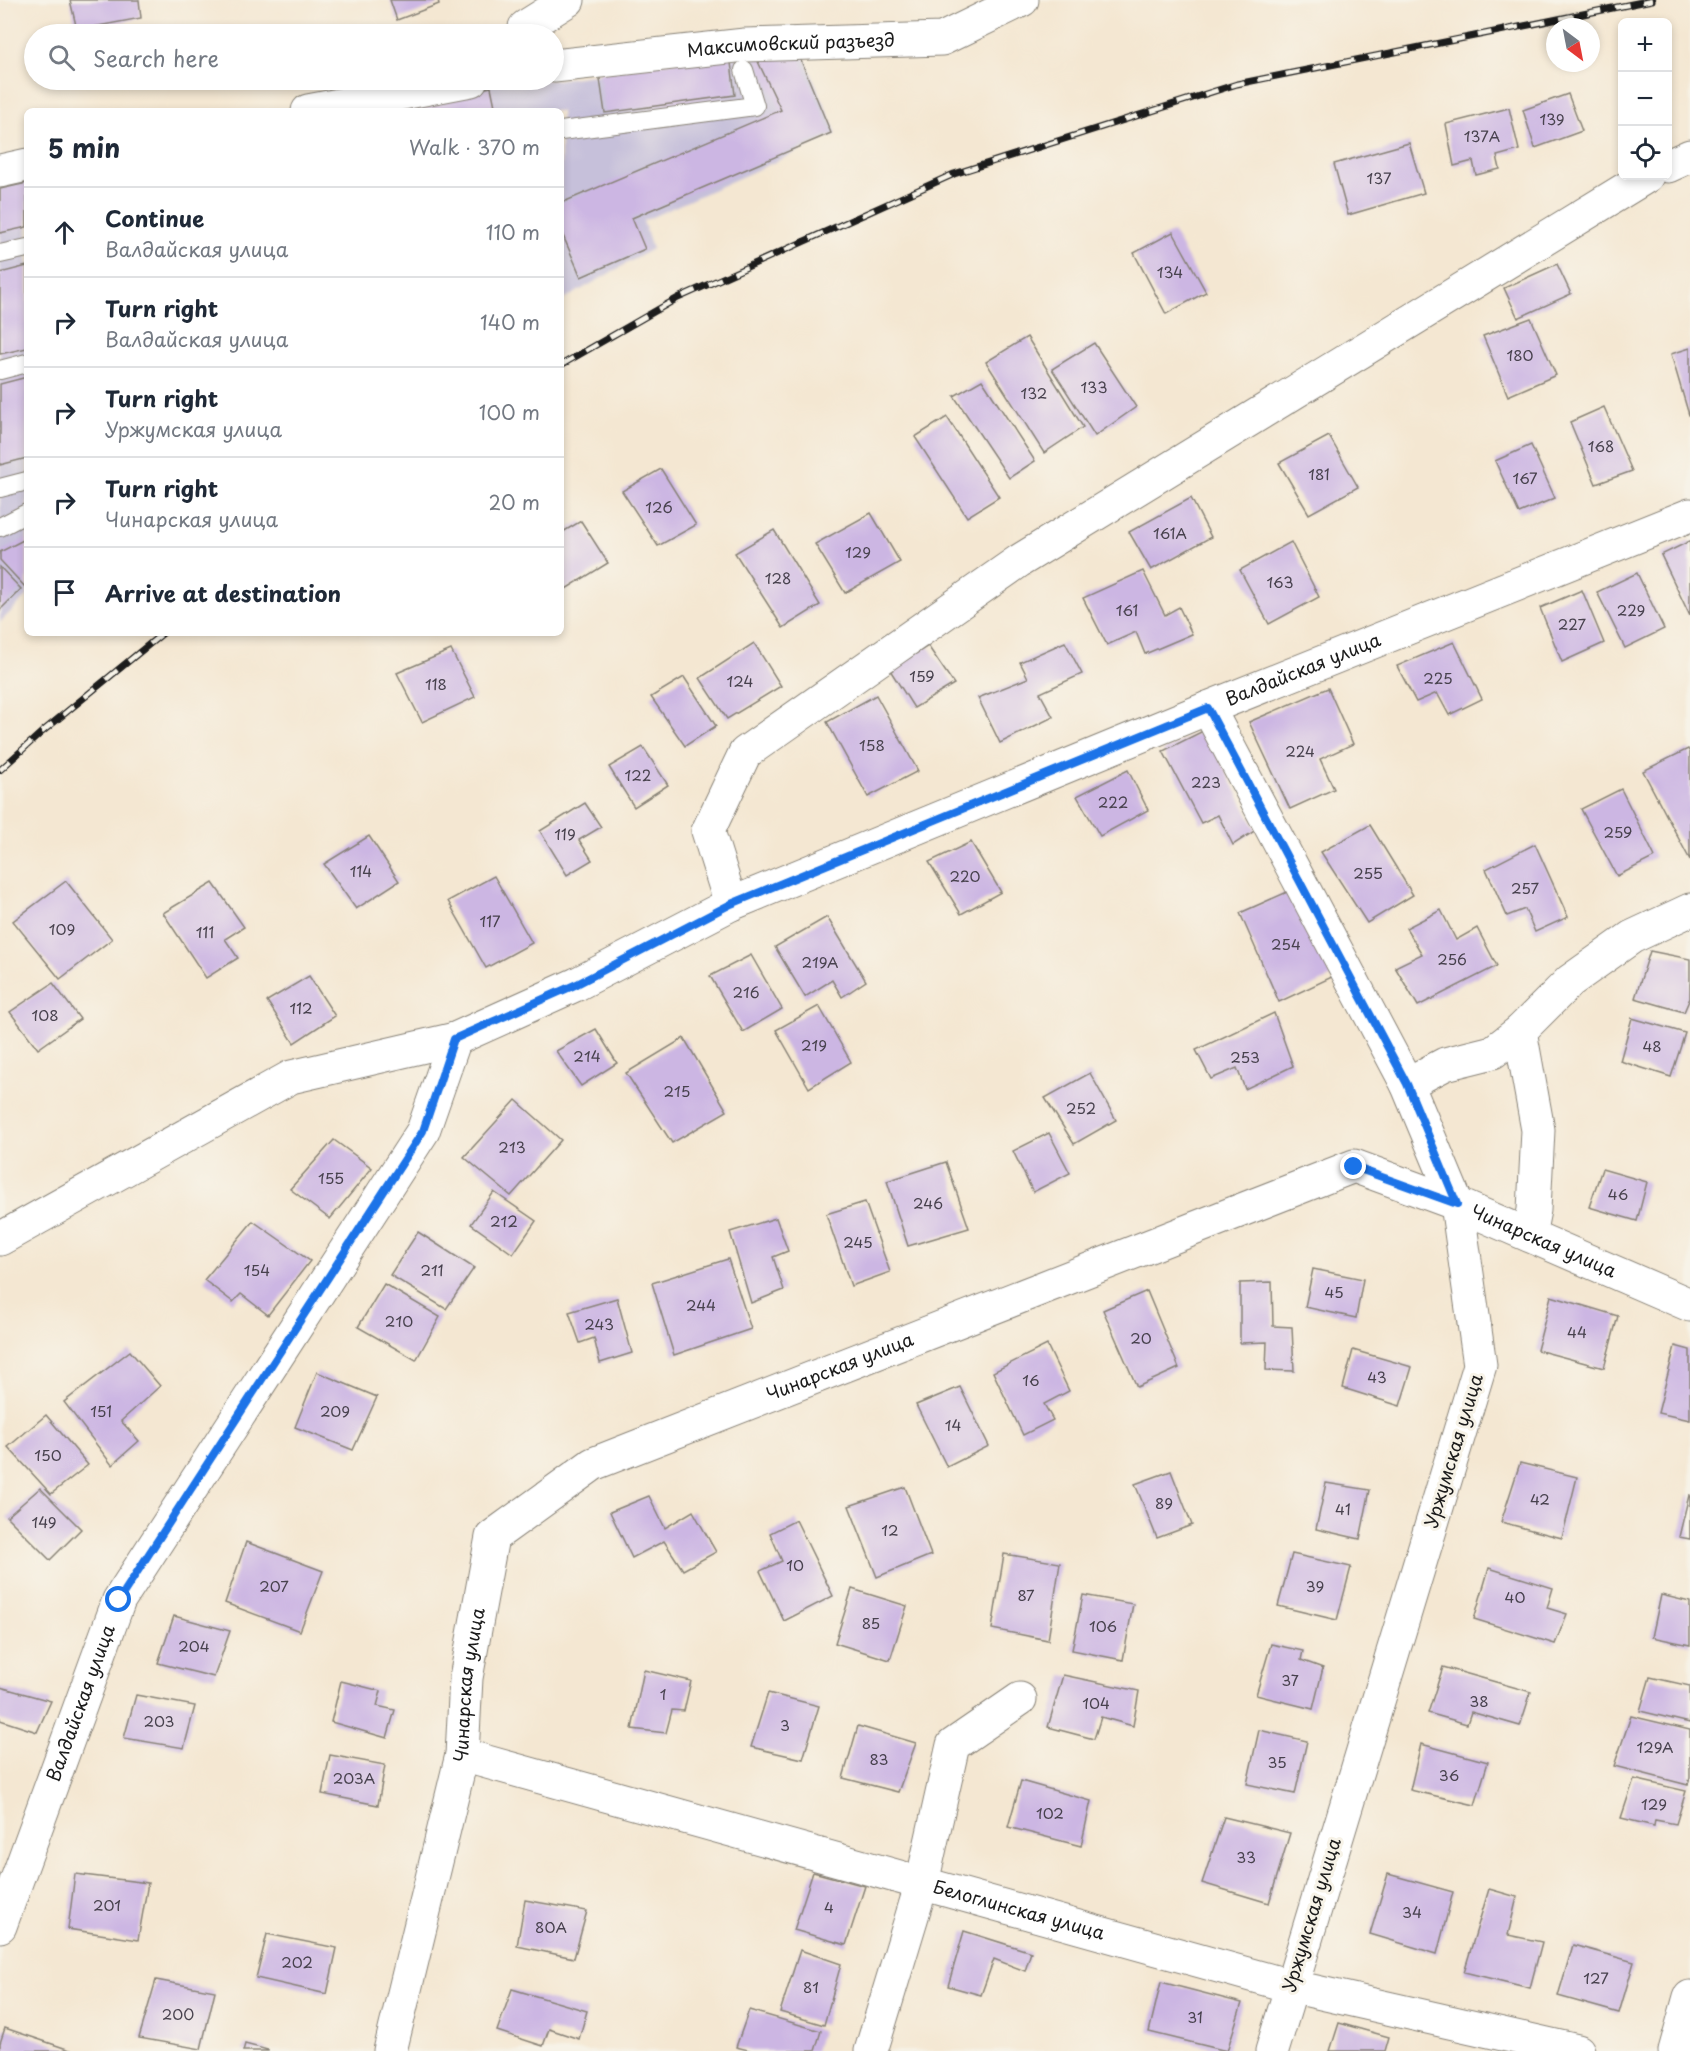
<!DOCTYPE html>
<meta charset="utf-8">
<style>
:root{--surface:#fff;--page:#f6f6f7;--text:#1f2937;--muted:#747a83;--line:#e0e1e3}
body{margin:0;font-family:"Playpen Sans",sans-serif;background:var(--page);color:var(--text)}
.controls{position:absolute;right:18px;top:18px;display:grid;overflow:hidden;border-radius:9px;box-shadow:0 3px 9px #0003}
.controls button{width:54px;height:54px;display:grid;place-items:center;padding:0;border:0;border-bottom:2px solid var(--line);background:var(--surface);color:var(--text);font:30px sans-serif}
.compass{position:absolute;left:1546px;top:18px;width:54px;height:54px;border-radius:50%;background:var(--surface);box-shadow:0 3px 9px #0003;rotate:148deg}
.stop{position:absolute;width:18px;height:18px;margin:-14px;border:4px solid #1a73e8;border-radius:50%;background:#fff}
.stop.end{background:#1a73e8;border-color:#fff;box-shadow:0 2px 6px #0008}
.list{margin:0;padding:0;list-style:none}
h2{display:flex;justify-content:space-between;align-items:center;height:78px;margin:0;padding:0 24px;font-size:26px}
h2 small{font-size:20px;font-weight:400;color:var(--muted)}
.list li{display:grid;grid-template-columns:39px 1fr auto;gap:18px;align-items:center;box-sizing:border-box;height:90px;padding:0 24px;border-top:2px solid var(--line)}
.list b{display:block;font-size:22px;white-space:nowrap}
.list p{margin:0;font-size:20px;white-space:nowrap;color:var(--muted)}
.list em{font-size:20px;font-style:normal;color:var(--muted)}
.icon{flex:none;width:33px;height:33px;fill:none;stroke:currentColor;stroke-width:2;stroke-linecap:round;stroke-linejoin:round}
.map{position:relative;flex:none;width:1690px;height:2051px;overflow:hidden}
.search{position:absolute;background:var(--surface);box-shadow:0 3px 9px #0003;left:24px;top:24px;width:540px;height:66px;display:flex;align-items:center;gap:15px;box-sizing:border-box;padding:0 21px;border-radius:33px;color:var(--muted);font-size:22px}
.panel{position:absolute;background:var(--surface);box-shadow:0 3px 9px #0003;left:24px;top:108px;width:540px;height:528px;border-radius:9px}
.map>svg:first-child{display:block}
</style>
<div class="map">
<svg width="1690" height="2051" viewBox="0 0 1690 2051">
<rect width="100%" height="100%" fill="#f7f3e8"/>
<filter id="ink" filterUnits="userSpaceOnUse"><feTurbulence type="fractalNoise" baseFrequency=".0167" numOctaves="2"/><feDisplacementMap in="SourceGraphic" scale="12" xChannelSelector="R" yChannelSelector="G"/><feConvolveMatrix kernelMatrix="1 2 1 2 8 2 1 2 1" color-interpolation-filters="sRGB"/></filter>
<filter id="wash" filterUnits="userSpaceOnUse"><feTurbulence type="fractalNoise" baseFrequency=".008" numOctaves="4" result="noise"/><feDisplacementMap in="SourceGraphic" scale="24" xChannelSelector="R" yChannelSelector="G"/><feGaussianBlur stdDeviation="1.35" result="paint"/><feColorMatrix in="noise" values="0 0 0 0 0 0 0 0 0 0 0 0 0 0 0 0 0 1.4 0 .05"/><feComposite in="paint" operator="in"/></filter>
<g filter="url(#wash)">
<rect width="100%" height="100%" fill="#f4e7d2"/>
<g fill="#c6c0da">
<path d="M801,49L837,134L643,221L652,249L561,301V111H352L483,83L510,80H554Z"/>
<path d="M27,180V596L0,622V186Z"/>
</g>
<g id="blocks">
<g fill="#ccb6e3">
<path d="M70,0H139L141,18L77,30Z"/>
<path d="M390,0H438L439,4L397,20Z"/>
<path d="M753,51H797L831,133L632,218L645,249L581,277L561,231V203L781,110Z"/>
<path d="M730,54L735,95L605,113L599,72Z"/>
<path d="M491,87L496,111H381V110Z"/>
<path d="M1568,94L1582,131L1535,148L1523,110Z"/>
<path d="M1509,108L1519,150L1497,156L1500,169L1476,175L1473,161L1454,166L1446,124Z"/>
<path d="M1409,143L1424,193L1348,215L1334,164Z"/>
<path d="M27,183V227L0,233V189Z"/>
<path d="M1173,232L1206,292L1166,314L1134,253Z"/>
<path d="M1557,264L1571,294L1518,318L1504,288Z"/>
<path d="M27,266V348L0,354V273Z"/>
<path d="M1531,318L1556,375L1508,396L1483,336Z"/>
<path d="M1027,337L1083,427L1044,453L986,362Z"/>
<path d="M1094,343L1136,407L1095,436L1052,369Z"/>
<path d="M1690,348V415H1689L1671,354Z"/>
<path d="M27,377V458L0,465V384Z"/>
<path d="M982,380L1035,461L1009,478L954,396Z"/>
<path d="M1604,407L1632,471L1596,484L1570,422Z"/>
<path d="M947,417L999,497L967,517L915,437Z"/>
<path d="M1329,436L1358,487L1309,514L1279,463Z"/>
<path d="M1531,445L1555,498L1519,513L1495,461Z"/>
<path d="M661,469L696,525L658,546L622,491Z"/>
<path d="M1191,498L1211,537L1151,570L1129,532Z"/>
<path d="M871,513L900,562L845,593L815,544Z"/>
<path d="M581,521L608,563L561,592V533Z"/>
<path d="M774,530L820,605L783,628L735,553Z"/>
<path d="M27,538V589L0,560V552Z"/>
<path d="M1690,541V616L1661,555Z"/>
<path d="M1291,542L1319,597L1269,624L1240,570Z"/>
<path d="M0,567L21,589L0,610Z"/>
<path d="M1143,571L1165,615L1179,607L1192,634L1145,654L1136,632L1107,645L1083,598Z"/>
<path d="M1637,573L1664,629L1625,648L1597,592Z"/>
<path d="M1582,590L1604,643L1562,662L1540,608Z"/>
<path d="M1065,642L1082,674L1040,693L1053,717L1000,743L978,698L1028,678L1020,662Z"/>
<path d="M1454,642L1482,699L1449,715L1437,693L1416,702L1397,666Z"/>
<path d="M754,643L781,686L727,719L700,678Z"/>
<path d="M928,646L954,684L914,708L890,670Z"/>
<path d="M451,650L475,697L422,722L397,673Z"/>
<path d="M684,677L716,726L685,746L651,697Z"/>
<path d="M1328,688L1353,744L1320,759L1334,789L1290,809L1249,722Z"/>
<path d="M876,695L918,771L868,797L827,722Z"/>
<path d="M1205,730L1256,830L1233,845L1218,815L1201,823L1163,751Z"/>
<path d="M643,747L668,785L634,807L609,767Z"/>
<path d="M1688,749L1690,752V860L1643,771Z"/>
<path d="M1128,770L1148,810L1100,836L1077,796Z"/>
<path d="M1621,789L1655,857L1617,876L1581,809Z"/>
<path d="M585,803L601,827L579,840L592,860L567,875L540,831Z"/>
<path d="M1370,825L1413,895L1367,923L1321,852Z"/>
<path d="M369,836L399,881L356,909L324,864Z"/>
<path d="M971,842L1001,892L961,914L929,862Z"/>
<path d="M1535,844L1568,917L1535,932L1525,909L1507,916L1486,869Z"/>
<path d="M494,876L532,943L486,968L448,901Z"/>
<path d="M66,881L112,939L60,979L13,921Z"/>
<path d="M213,883L244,927L225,939L238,958L206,978L163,913Z"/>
<path d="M1294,889L1332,977L1279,1002L1240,913Z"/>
<path d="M1441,910L1456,940L1477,928L1497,966L1418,1006L1395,967L1422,954L1406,928Z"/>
<path d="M827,917L866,981L842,997L832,980L805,997L775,947Z"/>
<path d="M1650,951L1690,959V998L1684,1012L1635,998Z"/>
<path d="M751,955L782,1009L743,1032L710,976Z"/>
<path d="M309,976L335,1016L294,1043L267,1001Z"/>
<path d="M53,983L80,1019L38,1049L10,1012Z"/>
<path d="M819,1006L851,1062L809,1088L776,1030Z"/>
<path d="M1274,1013L1293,1066L1245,1089L1237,1068L1211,1079L1196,1050Z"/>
<path d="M1632,1018L1685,1033L1671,1077L1620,1061Z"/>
<path d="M596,1029L617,1063L581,1086L556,1051Z"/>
<path d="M684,1038L727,1111L672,1143L626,1073Z"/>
<path d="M1090,1073L1116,1120L1074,1144L1045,1098Z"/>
<path d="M516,1100L561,1140L511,1196L464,1157Z"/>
<path d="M1049,1133L1070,1173L1033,1192L1013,1151Z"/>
<path d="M334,1140L372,1168L330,1219L290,1189Z"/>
<path d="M946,1162L969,1228L908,1246L887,1181Z"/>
<path d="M1602,1169L1647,1182L1637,1221L1589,1207Z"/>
<path d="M494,1192L536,1221L513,1254L471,1224Z"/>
<path d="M865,1202L890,1272L851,1286L826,1214Z"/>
<path d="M776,1218L788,1251L773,1257L784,1290L751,1303L730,1232Z"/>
<path d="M253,1221L310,1261L268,1315L241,1294L233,1302L204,1280Z"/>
<path d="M418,1232L474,1268L446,1309L390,1275Z"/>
<path d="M728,1259L751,1329L674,1355L652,1283Z"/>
<path d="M1313,1269L1363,1279L1356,1318L1305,1307Z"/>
<path d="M1272,1282L1273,1326L1292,1327L1294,1371L1266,1370L1267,1342L1240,1343V1283Z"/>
<path d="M384,1284L440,1317L416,1360L358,1327Z"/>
<path d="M1147,1291L1179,1368L1137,1387L1103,1310Z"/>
<path d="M1551,1296L1618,1316L1604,1368L1537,1350Z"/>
<path d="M617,1298L632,1353L600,1363L594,1338L580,1343L569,1312Z"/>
<path d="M1047,1345L1069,1391L1044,1404L1053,1420L1023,1435L993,1372Z"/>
<path d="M1675,1346L1690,1350V1420L1658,1413Z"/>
<path d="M1353,1350L1412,1367L1400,1406L1343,1388Z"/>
<path d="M130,1351L160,1386L121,1421L139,1441L112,1465L64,1402Z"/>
<path d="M317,1372L377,1397L353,1450L295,1427Z"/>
<path d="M960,1387L989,1446L947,1467L916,1405Z"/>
<path d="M46,1415L88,1465L51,1494L8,1447Z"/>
<path d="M1520,1463L1577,1477L1562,1538L1501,1522Z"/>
<path d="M1171,1471L1192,1525L1157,1538L1135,1484Z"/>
<path d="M1326,1483L1370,1490L1360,1539L1316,1529Z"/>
<path d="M905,1487L931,1555L877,1577L849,1506Z"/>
<path d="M40,1488L81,1529L50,1560L7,1517Z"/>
<path d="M1689,1495H1690V1539L1679,1537Z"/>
<path d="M649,1496L665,1528L693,1511L716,1552L683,1570L664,1541L632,1558L610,1512Z"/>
<path d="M796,1520L833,1596L784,1621L760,1571L782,1561L770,1533Z"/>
<path d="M246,1542L323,1571L300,1631L225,1603Z"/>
<path d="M1004,1554L1060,1563L1048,1640L992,1629Z"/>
<path d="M1292,1554L1351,1567L1337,1620L1278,1606Z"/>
<path d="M1489,1568L1553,1588L1547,1608L1567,1614L1555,1644L1474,1619Z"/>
<path d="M852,1589L907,1606L890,1660L835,1643Z"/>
<path d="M1083,1595L1133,1604L1123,1660L1072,1650Z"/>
<path d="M1661,1595L1690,1602V1645L1652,1637Z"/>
<path d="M174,1616L230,1631L214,1677L158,1663Z"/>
<path d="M1271,1644L1303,1651L1301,1660L1323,1668L1313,1709L1256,1695Z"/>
<path d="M1443,1667L1531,1692L1520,1726L1471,1712L1467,1724L1428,1713Z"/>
<path d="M644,1670L691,1681L684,1711L672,1710L666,1733L632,1729Z"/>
<path d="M1063,1675L1139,1691L1133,1726L1101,1717L1094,1739L1048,1727Z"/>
<path d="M1650,1677L1690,1686V1723L1640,1711Z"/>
<path d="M341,1681L381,1691L377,1706L395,1710L387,1738L331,1722Z"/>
<path d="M0,1687L51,1701L37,1732L0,1720Z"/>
<path d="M768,1693L819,1706L803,1759L751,1747Z"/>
<path d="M136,1695L195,1706L184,1748L124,1738Z"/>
<path d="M1631,1716L1690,1730V1778L1688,1785L1614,1766Z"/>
<path d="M858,1726L916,1743L898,1792L843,1778Z"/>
<path d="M1259,1730L1307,1741L1295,1794L1247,1784Z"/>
<path d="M1421,1744L1488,1762L1475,1805L1410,1790Z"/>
<path d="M330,1755L385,1765L378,1805L322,1794Z"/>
<path d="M1634,1779L1686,1791L1676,1824L1655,1820L1654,1826L1621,1818Z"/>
<path d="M1021,1781L1091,1801L1081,1846L1008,1827Z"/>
<path d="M1224,1817L1290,1833L1269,1903L1202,1883Z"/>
<path d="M813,1872L865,1886L846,1945L794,1930Z"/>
<path d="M75,1874L148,1883L138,1940L68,1929Z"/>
<path d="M1388,1874L1453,1892L1437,1954L1370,1934Z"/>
<path d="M1489,1889L1517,1897L1508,1935L1542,1942L1530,1988L1464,1972Z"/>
<path d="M525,1900L587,1911L574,1958L517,1946Z"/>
<path d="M964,1931L1031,1952L1025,1971L994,1959L981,1995L948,1986Z"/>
<path d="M267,1934L337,1948L327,1994L256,1978Z"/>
<path d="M1573,1945L1634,1962L1619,2013L1558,1996Z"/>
<path d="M800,1950L841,1964L824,2025L780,2012Z"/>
<path d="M156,1980L215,1991L201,2049L139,2038Z"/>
<path d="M1161,1982L1242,2003L1227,2051L1149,2032Z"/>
<path d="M512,1989L587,2011L579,2039L549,2029L543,2046L497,2031Z"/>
<path d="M749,2010L821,2031L815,2051H752L736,2047Z"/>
<path d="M1339,2023L1389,2037L1385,2051H1330Z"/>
<path d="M5,2028L73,2051H0V2043Z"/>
<path d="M245,2044L268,2050V2051H243Z"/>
</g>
</g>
</g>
<g filter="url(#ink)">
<use href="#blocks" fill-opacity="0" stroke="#888277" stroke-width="1.5"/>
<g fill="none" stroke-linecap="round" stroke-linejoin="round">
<g stroke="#888277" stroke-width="20">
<g id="service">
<path d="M561,131L755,106L744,70"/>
<path d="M0,254L27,248"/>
<path d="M0,370L27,363"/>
<path d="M0,488L27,481"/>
<path d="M0,527L27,513"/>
</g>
</g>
<g stroke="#888277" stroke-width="35">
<g id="minor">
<path d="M526,34L525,27L568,0"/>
<path id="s1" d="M554,66L745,45L942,39L1022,0"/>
<path d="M308,111L471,80"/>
<path d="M1668,166L1690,156"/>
<path d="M0,171L27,165"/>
<path d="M1208,708L1407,1084L1457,1204L1480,1365L1272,2051"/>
<path d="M731,904L708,831L745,753L1019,561L1647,176"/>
<path d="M1520,1031L1538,1130L1534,1210L1529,1235"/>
<path d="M1407,1084L1445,1064L1493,1052L1520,1031L1570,981L1632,937L1690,910"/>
<path d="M0,1239L291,1077L455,1039"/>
<path id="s2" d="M462,1755L1290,1986L1578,2051"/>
<path id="s3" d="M0,1926L119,1600L423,1131L455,1039L577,984L731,904L1208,708L1690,515"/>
<path id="s4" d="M390,2051L462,1755L466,1678L492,1537L593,1464L1354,1166L1457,1204L1690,1305"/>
<path d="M871,2051L922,1883L953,1745L1020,1699"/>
<path d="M1675,2051L1690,1997"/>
</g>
</g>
<use href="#service" stroke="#fff" stroke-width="18"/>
<use href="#minor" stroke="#fff" stroke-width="33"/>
<g stroke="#1c1c1c" stroke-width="7">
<g id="rail">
<path d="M561,365L678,298L954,174L1237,84L1652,0"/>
<path d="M0,770L42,732L163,633"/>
</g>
</g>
<use href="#rail" stroke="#f7f3e8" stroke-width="4.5" stroke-dasharray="14" stroke-linecap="butt"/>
</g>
</g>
<g fill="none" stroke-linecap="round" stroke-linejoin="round" filter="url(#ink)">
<path stroke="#1a73e8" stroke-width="8" d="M119,1600L423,1131L454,1039L577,984L731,904L1208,708L1407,1084L1457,1204L1354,1167"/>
</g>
<g text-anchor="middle" stroke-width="6" stroke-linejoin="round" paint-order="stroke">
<g font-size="15" fill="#48424e">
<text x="1552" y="125">139</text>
<text x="1482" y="142">137А</text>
<text x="1379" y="184">137</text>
<text x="1170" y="278">134</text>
<text x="1520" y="361">180</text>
<text x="1094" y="393">133</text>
<text x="1034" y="399">132</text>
<text x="1601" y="452">168</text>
<text x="1319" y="480">181</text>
<text x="1525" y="484">167</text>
<text x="659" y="513">126</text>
<text x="1170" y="539">161А</text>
<text x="858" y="558">129</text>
<text x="778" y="584">128</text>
<text x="1280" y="588">163</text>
<text x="1127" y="616">161</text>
<text x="1631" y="616">229</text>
<text x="1572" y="630">227</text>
<text x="922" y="682">159</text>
<text x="1438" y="684">225</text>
<text x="740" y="687">124</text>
<text x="436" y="690">118</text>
<text x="872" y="751">158</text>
<text x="1300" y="757">224</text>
<text x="638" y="781">122</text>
<text x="1206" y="788">223</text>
<text x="1113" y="808">222</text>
<text x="1618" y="838">259</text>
<text x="565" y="840">119</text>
<text x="361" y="877">114</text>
<text x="1368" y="879">255</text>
<text x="965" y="882">220</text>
<text x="1525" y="894">257</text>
<text x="490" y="927">117</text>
<text x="62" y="935">109</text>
<text x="205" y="938">111</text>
<text x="1286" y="950">254</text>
<text x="1452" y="965">256</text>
<text x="820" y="968">219А</text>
<text x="746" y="998">216</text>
<text x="301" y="1014">112</text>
<text x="45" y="1021">108</text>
<text x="814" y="1051">219</text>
<text x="1652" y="1052">48</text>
<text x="587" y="1062">214</text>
<text x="1245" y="1063">253</text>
<text x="677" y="1097">215</text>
<text x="1081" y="1114">252</text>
<text x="512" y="1153">213</text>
<text x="331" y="1184">155</text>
<text x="1618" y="1200">46</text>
<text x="928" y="1209">246</text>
<text x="504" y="1227">212</text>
<text x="858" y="1248">245</text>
<text x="257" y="1276">154</text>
<text x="432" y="1276">211</text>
<text x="1334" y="1298">45</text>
<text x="701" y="1311">244</text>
<text x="399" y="1327">210</text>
<text x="599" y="1330">243</text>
<text x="1577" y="1338">44</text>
<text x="1141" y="1344">20</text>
<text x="1377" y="1383">43</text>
<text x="1031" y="1386">16</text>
<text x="101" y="1417">151</text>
<text x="335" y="1417">209</text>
<text x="953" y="1431">14</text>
<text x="48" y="1461">150</text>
<text x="1540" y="1505">42</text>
<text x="1164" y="1509">89</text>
<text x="1343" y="1515">41</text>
<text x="44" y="1528">149</text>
<text x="890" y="1536">12</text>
<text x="795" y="1571">10</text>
<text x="274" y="1592">207</text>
<text x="1315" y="1592">39</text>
<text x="1026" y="1601">87</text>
<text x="1515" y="1603">40</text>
<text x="871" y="1629">85</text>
<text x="1103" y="1632">106</text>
<text x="194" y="1652">204</text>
<text x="1290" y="1686">37</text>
<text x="663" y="1700">1</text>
<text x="1479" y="1707">38</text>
<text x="1096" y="1709">104</text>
<text x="159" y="1727">203</text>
<text x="785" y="1731">3</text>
<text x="1655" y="1753">129А</text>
<text x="879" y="1765">83</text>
<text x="1277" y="1768">35</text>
<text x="1449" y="1781">36</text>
<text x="354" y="1784">203А</text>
<text x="1654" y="1810">129</text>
<text x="1050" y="1819">102</text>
<text x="1246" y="1863">33</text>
<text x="107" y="1911">201</text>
<text x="829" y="1913">4</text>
<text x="1412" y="1918">34</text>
<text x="551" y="1933">80А</text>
<text x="297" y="1968">202</text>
<text x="1596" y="1984">127</text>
<text x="811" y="1993">81</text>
<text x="178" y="2020">200</text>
<text x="1195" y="2023">31</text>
</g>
<g font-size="18" fill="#1c1c1c" stroke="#f7f3e8">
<text dy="6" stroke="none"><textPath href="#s1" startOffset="238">Максимовский разъезд</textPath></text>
<text dy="6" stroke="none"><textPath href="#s3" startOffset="1929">Валдайская улица</textPath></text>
<text dy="6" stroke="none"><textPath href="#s4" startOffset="1671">Чинарская улица</textPath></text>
<text dy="6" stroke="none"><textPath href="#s4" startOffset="915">Чинарская улица</textPath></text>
<text transform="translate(1454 1451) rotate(-73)" y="6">Уржумская улица</text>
<text dy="6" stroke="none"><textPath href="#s4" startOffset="375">Чинарская улица</textPath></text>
<text dy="6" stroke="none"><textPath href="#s3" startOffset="237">Валдайская улица</textPath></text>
<text dy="6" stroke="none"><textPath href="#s2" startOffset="578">Белоглинская улица</textPath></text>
<text transform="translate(1312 1915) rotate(-73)" y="6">Уржумская улица</text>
</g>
</g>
</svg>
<div class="controls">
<button>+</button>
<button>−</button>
<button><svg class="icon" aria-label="locate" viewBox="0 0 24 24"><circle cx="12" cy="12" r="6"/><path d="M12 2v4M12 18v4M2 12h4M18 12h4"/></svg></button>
</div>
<svg class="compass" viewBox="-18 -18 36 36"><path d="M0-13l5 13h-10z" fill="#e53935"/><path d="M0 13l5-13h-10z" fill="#747a83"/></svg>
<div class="stop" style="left:119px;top:1600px"></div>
<div class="stop end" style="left:1354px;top:1167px"></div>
<div class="search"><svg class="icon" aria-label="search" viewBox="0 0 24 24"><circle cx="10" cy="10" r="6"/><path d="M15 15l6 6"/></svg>Search here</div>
<section class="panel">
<h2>5 min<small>Walk · 370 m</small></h2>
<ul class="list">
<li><svg class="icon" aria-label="ahead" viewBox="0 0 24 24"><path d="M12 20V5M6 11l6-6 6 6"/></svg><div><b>Continue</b><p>Валдайская улица</p></div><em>110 m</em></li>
<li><svg class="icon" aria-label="right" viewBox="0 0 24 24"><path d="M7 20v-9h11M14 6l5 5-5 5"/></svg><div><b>Turn right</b><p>Валдайская улица</p></div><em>140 m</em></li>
<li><svg class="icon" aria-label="right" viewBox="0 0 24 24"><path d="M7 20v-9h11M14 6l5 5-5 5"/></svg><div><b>Turn right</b><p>Уржумская улица</p></div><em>100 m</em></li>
<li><svg class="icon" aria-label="right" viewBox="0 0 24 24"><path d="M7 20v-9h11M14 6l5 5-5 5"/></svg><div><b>Turn right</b><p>Чинарская улица</p></div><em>20 m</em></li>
<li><svg class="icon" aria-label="arrive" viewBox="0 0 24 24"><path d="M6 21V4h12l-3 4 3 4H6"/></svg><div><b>Arrive at destination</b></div></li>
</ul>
</section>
</div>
